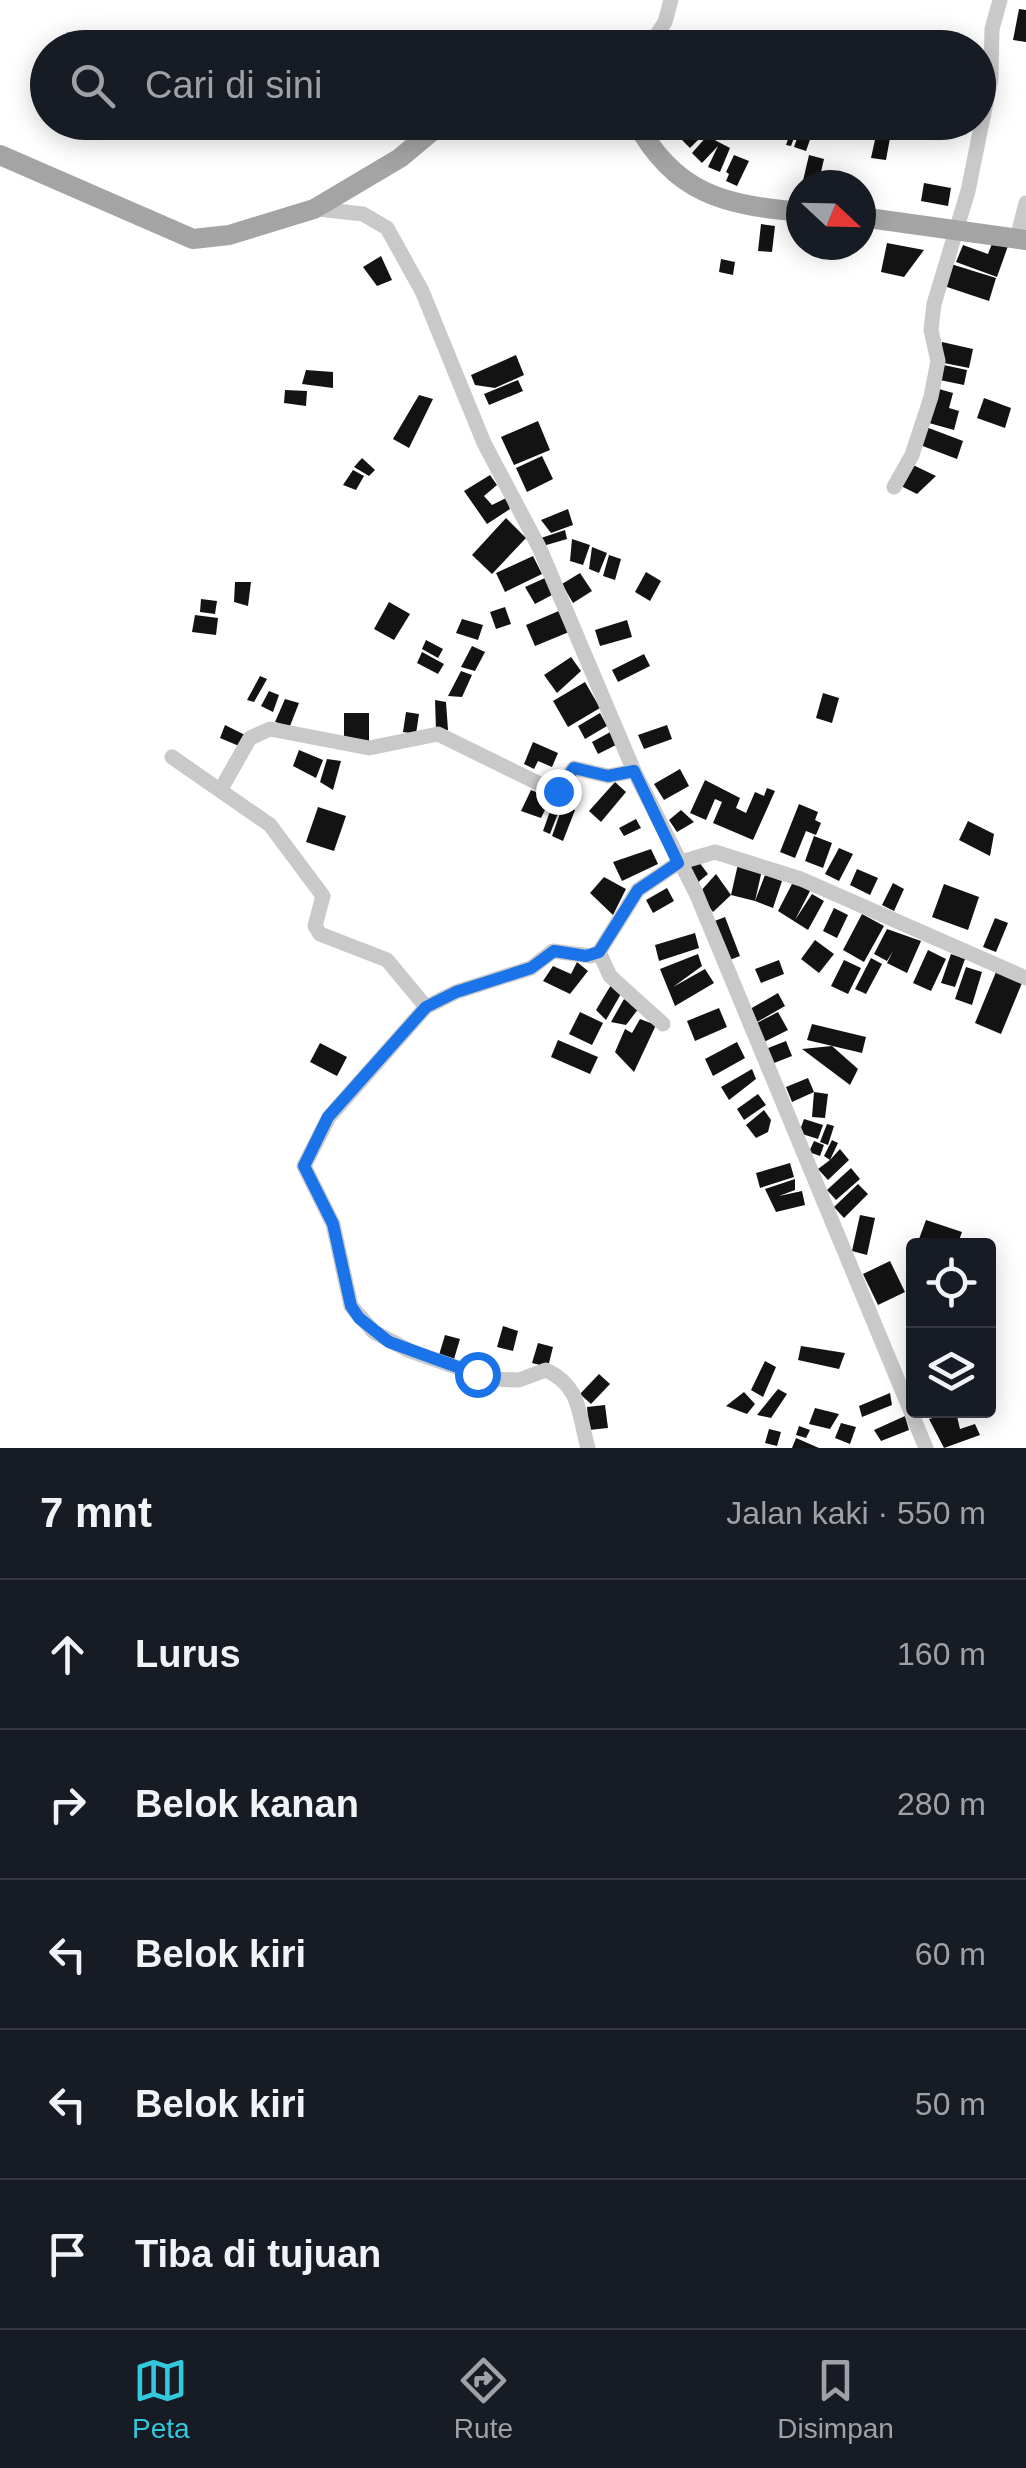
<!DOCTYPE html>
<html lang="id">
<meta charset="utf-8">
<style>
:root{--surface:#171b24;--page:#242831;--text:#f1f3f6;--muted:#9ea1a6;--line:#363941;--accent:#33c9dd}
body{margin:0;font-family:Arial,sans-serif;background:var(--page);color:var(--text)}
.controls{position:absolute;right:30px;bottom:30px;display:grid;overflow:hidden;border-radius:10px;box-shadow:0 5px 25px #0003}
.controls button{width:90px;height:90px;display:grid;place-items:center;padding:0;border:0;border-bottom:2px solid var(--line);background:var(--surface);color:var(--text);font:50px sans-serif}
.compass{position:absolute;left:786px;top:170px;width:90px;height:90px;border-radius:50%;background:var(--surface);box-shadow:0 5px 25px #0003;rotate:112deg}
.stop{position:absolute;width:30px;height:30px;margin:-22px;border:8px solid #1a73e8;border-radius:50%;background:#fff}
.stop.end{background:#1a73e8;border-color:#fff;box-shadow:0 2px 10px #0008}
.list{margin:0;padding:0;list-style:none}
h2{display:flex;justify-content:space-between;align-items:center;height:130px;margin:0;padding:0 40px;font-size:42px}
h2 small{font-size:32px;font-weight:400;color:var(--muted)}
.list li{display:grid;grid-template-columns:65px 1fr auto;gap:30px;align-items:center;box-sizing:border-box;height:150px;padding:0 40px;border-top:2px solid var(--line)}
.list b{display:block;font-size:38px;white-space:nowrap}
.list em{font-size:32px;font-style:normal;color:var(--muted)}
.icon{flex:none;width:55px;height:55px;fill:none;stroke:currentColor;stroke-width:2;stroke-linecap:round;stroke-linejoin:round}
.map{position:relative;flex:none;width:1026px;height:1448px;overflow:hidden}
.search{position:absolute;background:var(--surface);box-shadow:0 5px 25px #0003;left:30px;right:30px;top:30px;height:110px;display:flex;align-items:center;gap:25px;box-sizing:border-box;padding:0 35px;border-radius:55px;color:var(--muted);font-size:38px}
.sheet{height:880px;background:var(--surface)}
nav{display:flex;justify-content:space-around;align-items:center;box-sizing:border-box;height:140px;border-top:2px solid var(--line);background:var(--surface);font-size:28px;color:var(--muted)}
nav a{display:grid;justify-items:center;gap:5px}
nav .on{color:var(--accent)}
.map>svg:first-child{display:block}
</style>
<div class="map">
<svg width="1026" height="1448" viewBox="0 0 1026 1448">
<rect width="100%" height="100%" fill="#fff"/>
<g fill="#131313">
<path d="M1019,9L1026,10V42L1013,40Z"/>
<path d="M670,122H686L672,137L664,129Z"/>
<path d="M693,122L704,134L690,148L678,136Z"/>
<path d="M793,125L798,127L791,146L786,145Z"/>
<path d="M800,130L812,134L806,151L794,147Z"/>
<path d="M876,135L890,138L886,160L871,158Z"/>
<path d="M707,136L730,148L720,172L708,167L718,146L702,163L692,153Z"/>
<path d="M734,155L749,161L737,186L726,181L729,174L726,172Z"/>
<path d="M809,155L824,159L818,185H802Z"/>
<path d="M924,183L951,188L948,206L921,201Z"/>
<path d="M761,224L775,226L772,252L758,251Z"/>
<path d="M993,241L1008,246L997,277L956,262L963,245L988,254Z"/>
<path d="M887,243L924,250L904,277L881,272Z"/>
<path d="M381,256L392,280L377,286L363,267Z"/>
<path d="M721,259L735,262L733,275L719,272Z"/>
<path d="M951,264L996,278L989,301L944,286Z"/>
<path d="M942,342L973,349L969,368L939,362Z"/>
<path d="M516,355L524,375L495,388L475,385L471,375Z"/>
<path d="M939,364L967,370L964,385L935,379Z"/>
<path d="M306,370L333,372V388L302,384Z"/>
<path d="M518,380L523,391L489,405L484,394Z"/>
<path d="M939,389L953,393L949,408L959,411L954,430L929,423Z"/>
<path d="M285,390L307,391L306,406L284,403Z"/>
<path d="M419,395L433,399L409,448L393,439Z"/>
<path d="M984,398L1011,408L1005,428L977,418Z"/>
<path d="M538,421L550,450L514,465L501,437Z"/>
<path d="M926,427L963,441L957,459L920,445Z"/>
<path d="M542,456L553,479L527,492L516,468Z"/>
<path d="M362,458L375,470L369,476L354,467Z"/>
<path d="M911,464L936,476L917,494L901,486Z"/>
<path d="M353,470L364,476L356,490L343,485Z"/>
<path d="M490,475L497,485L484,496L492,505L506,498L510,509L487,524L464,491Z"/>
<path d="M568,509L573,525L551,533L541,520Z"/>
<path d="M506,518L526,538L492,574L472,555Z"/>
<path d="M565,530L567,539L543,546L541,538Z"/>
<path d="M572,539L590,545L583,565L570,561Z"/>
<path d="M592,547L607,553L599,573L589,569Z"/>
<path d="M609,555L621,559L615,580L603,576Z"/>
<path d="M533,556L542,574L505,592L496,573Z"/>
<path d="M646,572L661,581L650,601L635,592Z"/>
<path d="M580,573L592,591L573,603L562,584Z"/>
<path d="M545,578L552,595L535,604L525,587Z"/>
<path d="M235,582H251L248,606L234,602Z"/>
<path d="M201,599L217,601L215,614L200,612Z"/>
<path d="M389,602L410,614L394,640L374,629Z"/>
<path d="M505,607L511,624L496,629L490,612Z"/>
<path d="M561,610L569,632L535,646L526,625Z"/>
<path d="M195,615L218,618L216,635L192,632Z"/>
<path d="M462,619L483,625L478,640L456,633Z"/>
<path d="M627,620L632,637L600,646L595,630Z"/>
<path d="M426,640L443,649L438,658L422,649Z"/>
<path d="M472,646L485,652L475,671L461,667Z"/>
<path d="M422,652L444,664L438,674L417,663Z"/>
<path d="M644,654L650,666L618,682L612,670Z"/>
<path d="M571,657L581,671L557,693L544,675Z"/>
<path d="M461,671L472,675L462,697L448,696Z"/>
<path d="M260,676L267,679L254,702L247,700Z"/>
<path d="M585,682L600,708L568,727L553,701Z"/>
<path d="M269,691L279,695L273,712L261,706Z"/>
<path d="M823,693L839,698L832,723L816,718Z"/>
<path d="M285,699L299,703L290,726L275,722Z"/>
<path d="M435,700L446,702L448,730H436Z"/>
<path d="M406,712L419,714L416,734L403,732Z"/>
<rect x="344" y="713" width="25" height="28"/>
<path d="M600,713L607,726L585,739L578,726Z"/>
<path d="M225,725L245,735L239,746L220,738Z"/>
<path d="M667,725L672,739L644,749L638,735Z"/>
<path d="M614,730L620,743L598,754L592,742Z"/>
<path d="M533,742L558,753L552,767L538,761L534,769L524,764Z"/>
<path d="M299,750L323,760L316,778L293,766Z"/>
<path d="M327,759L341,761L333,790L320,782Z"/>
<path d="M680,769L689,786L664,800L654,784Z"/>
<path d="M705,780L740,798L736,808L746,813L755,792L764,796L767,788L775,791L753,840L713,823L722,802L715,799L706,820L690,813Z"/>
<path d="M615,782L626,792L601,822L589,811Z"/>
<path d="M531,790L551,798L541,818L521,811Z"/>
<path d="M565,790L578,796L573,806L560,800Z"/>
<path d="M554,800L562,803L550,834L543,831Z"/>
<path d="M799,804L818,812L815,820L821,823L816,835L806,831L795,858L780,852Z"/>
<path d="M563,805L575,810L563,841L552,836Z"/>
<path d="M318,807L346,816L334,851L306,842Z"/>
<path d="M681,810L694,822L677,832L669,820Z"/>
<path d="M636,819L641,828L624,836L619,828Z"/>
<path d="M968,821L994,834L990,856L959,840Z"/>
<path d="M814,836L832,843L823,868L805,861Z"/>
<path d="M839,848L853,854L839,881L825,874Z"/>
<path d="M651,849L658,864L622,881L613,862Z"/>
<path d="M695,857L708,874L696,884L683,866Z"/>
<path d="M738,864L762,870L755,901L731,895Z"/>
<path d="M857,869L878,878L870,895L850,885Z"/>
<path d="M716,874L731,895L713,912L699,893Z"/>
<path d="M765,875L782,881L773,908L755,901Z"/>
<path d="M604,877L626,889L613,915L590,893Z"/>
<path d="M793,882L810,891L795,920L812,894L824,901L808,930L778,911Z"/>
<path d="M893,883L904,889L894,911L882,905Z"/>
<path d="M944,884L979,897L968,930L932,917Z"/>
<path d="M667,888L674,901L653,913L646,900Z"/>
<path d="M834,908L848,915L837,938L823,931Z"/>
<path d="M862,914L884,926L864,962L843,950Z"/>
<path d="M725,917L740,956L727,961L712,922Z"/>
<path d="M995,918L1008,923L996,952L983,947Z"/>
<path d="M887,929L921,941L907,973L887,963L893,951L887,961L874,954Z"/>
<path d="M695,933L699,948L659,961L655,945Z"/>
<path d="M815,940L834,954L819,973L801,959Z"/>
<path d="M928,950L946,959L931,991L913,983Z"/>
<path d="M698,954L702,966L673,987L705,969L714,983L675,1006L660,969Z"/>
<path d="M951,954L965,959L955,987L941,983Z"/>
<path d="M871,958L882,964L866,994L855,989Z"/>
<path d="M779,960L784,974L761,983L755,969Z"/>
<path d="M844,960L861,968L848,994L831,986Z"/>
<path d="M577,962L588,971L570,994L543,981L553,966L571,974Z"/>
<path d="M966,967L982,972L972,1005L955,999Z"/>
<path d="M996,972L1022,983L1001,1034L975,1023Z"/>
<path d="M611,985L622,992L606,1020L596,1010Z"/>
<path d="M778,993L785,1006L757,1022L750,1009Z"/>
<path d="M624,999L639,1008L626,1025L611,1022Z"/>
<path d="M719,1008L727,1027L695,1041L687,1021Z"/>
<path d="M580,1012L603,1023L592,1045L569,1034Z"/>
<path d="M778,1012L788,1030L764,1042L755,1024Z"/>
<path d="M640,1019L656,1025L634,1072L615,1052L625,1029L632,1033Z"/>
<path d="M812,1024L866,1037L862,1053L807,1040Z"/>
<path d="M558,1040L598,1057L590,1074L551,1057Z"/>
<path d="M786,1041L792,1056L769,1065L763,1050Z"/>
<path d="M737,1042L745,1058L713,1076L705,1059Z"/>
<path d="M320,1043L347,1057L337,1076L310,1062Z"/>
<path d="M832,1046L858,1069L850,1085L802,1049Z"/>
<path d="M752,1069L756,1079L729,1100L721,1087Z"/>
<path d="M808,1078L814,1092L792,1102L786,1087Z"/>
<path d="M814,1092L828,1094L825,1118L812,1117Z"/>
<path d="M758,1094L766,1105L744,1120L737,1109Z"/>
<path d="M764,1110L771,1120L768,1132L756,1138L746,1125Z"/>
<path d="M804,1119L823,1125L818,1139L799,1133Z"/>
<path d="M827,1124L834,1126L828,1145L820,1142Z"/>
<path d="M832,1140L838,1143L830,1160L840,1149L849,1160L828,1180L818,1169L830,1160L824,1156Z"/>
<path d="M814,1141L824,1145L820,1156L809,1152Z"/>
<path d="M790,1163L794,1177L760,1188L756,1173Z"/>
<path d="M851,1168L860,1179L836,1200L827,1190Z"/>
<path d="M795,1179V1190L779,1196L802,1191L805,1205L776,1212L765,1189Z"/>
<path d="M858,1184L868,1194L844,1218L834,1207Z"/>
<path d="M860,1215L875,1218L867,1255L852,1251Z"/>
<path d="M926,1220L962,1232L957,1246H933L919,1239Z"/>
<path d="M890,1261L905,1292L878,1305L863,1274Z"/>
<path d="M503,1326L518,1331L513,1351L497,1347Z"/>
<path d="M445,1335L460,1339L454,1359L439,1355Z"/>
<path d="M538,1343L553,1347L548,1367L532,1363Z"/>
<path d="M801,1346L845,1353L839,1369L798,1360Z"/>
<path d="M765,1361L776,1367L763,1397L751,1390Z"/>
<path d="M599,1374L610,1384L591,1404L580,1394Z"/>
<path d="M778,1389L787,1394L771,1418L757,1415Z"/>
<path d="M744,1392L755,1404L747,1414L726,1406Z"/>
<path d="M890,1393L892,1405L862,1417L859,1406Z"/>
<path d="M605,1405L608,1428L589,1430L587,1407Z"/>
<path d="M815,1408L839,1414L830,1429L809,1424Z"/>
<path d="M956,1412L960,1429L975,1424L980,1435L944,1448L929,1419Z"/>
<path d="M905,1416L909,1430L881,1441L874,1430Z"/>
<path d="M841,1423L856,1427L850,1444L835,1438Z"/>
<path d="M799,1426L810,1430L806,1438L796,1435Z"/>
<path d="M769,1429L781,1432L777,1446L765,1443Z"/>
<path d="M796,1438L819,1448H792Z"/>
</g>
<g fill="none" stroke-linecap="round" stroke-linejoin="round">
<g stroke="#c9c9c9" stroke-width="15">
<path d="M648,48L665,22L671,0"/>
<path d="M318,209L363,214L387,228L422,291L484,443L540,549L634,771L696,893L926,1448"/>
<path d="M1017,238L1026,203"/>
<path d="M894,487L912,455L931,397L938,361L931,330L934,304L968,191L991,78L992,29L1000,0"/>
<path d="M172,757L270,825L323,896L315,926L320,934L387,960L426,1007"/>
<path d="M221,789L250,738L270,729L369,748L438,734L556,792L574,768L608,776L634,771"/>
<path d="M599,952L610,976L663,1024"/>
<path d="M588,1448C578,1414 582,1387 546,1370L519,1380L490,1379L410,1351L374,1332L351,1306L333,1224L304,1166L329,1117L426,1007L456,992L531,968L553,951L591,956L599,952L638,890L678,863L715,852L801,879L1026,978"/>
</g>
<g stroke="#a4a4a4" stroke-width="20">
<path d="M636,122C675,195 726,205 801,212"/>
<path d="M0,155L193,239L229,235L314,209L400,158L443,122"/>
<path d="M861,217L1026,240"/>
</g>
</g>
<g fill="none" stroke-linecap="round" stroke-linejoin="round">
<path stroke="#1a73e8" stroke-width="12" d="M477,1374L389,1342L359,1318L351,1306L333,1224L304,1166L328,1117L426,1007L456,992L531,968L554,951L586,956L599,952L638,890L678,863L634,771L608,776L574,768L558,791"/>
</g>
</svg>
<div class="controls">
<button><svg class="icon" aria-label="locate" viewBox="0 0 24 24"><circle cx="12" cy="12" r="6"/><path d="M12 2v4M12 18v4M2 12h4M18 12h4"/></svg></button>
<button><svg class="icon" aria-label="layers" viewBox="0 0 24 24"><path d="M12 4l9 5-9 5-9-5zM3 14l9 5 9-5"/></svg></button>
</div>
<svg class="compass" viewBox="-18 -18 36 36"><path d="M0-13l5 13h-10z" fill="#e53935"/><path d="M0 13l5-13h-10z" fill="#9ea1a6"/></svg>
<div class="stop" style="left:477px;top:1374px"></div>
<div class="stop end" style="left:558px;top:791px"></div>
<div class="search"><svg class="icon" aria-label="search" viewBox="0 0 24 24"><circle cx="10" cy="10" r="6"/><path d="M15 15l6 6"/></svg>Cari di sini</div>
</div>
<section class="sheet">
<h2>7 mnt<small>Jalan kaki · 550 m</small></h2>
<ul class="list">
<li><svg class="icon" aria-label="ahead" viewBox="0 0 24 24"><path d="M12 20V5M6 11l6-6 6 6"/></svg><div><b>Lurus</b></div><em>160 m</em></li>
<li><svg class="icon" aria-label="right" viewBox="0 0 24 24"><path d="M7 20v-9h11M14 6l5 5-5 5"/></svg><div><b>Belok kanan</b></div><em>280 m</em></li>
<li><svg class="icon" aria-label="left" viewBox="0 0 24 24"><path d="M17 20v-9H6M10 6l-5 5 5 5"/></svg><div><b>Belok kiri</b></div><em>60 m</em></li>
<li><svg class="icon" aria-label="left" viewBox="0 0 24 24"><path d="M17 20v-9H6M10 6l-5 5 5 5"/></svg><div><b>Belok kiri</b></div><em>50 m</em></li>
<li><svg class="icon" aria-label="arrive" viewBox="0 0 24 24"><path d="M6 21V4h12l-3 4 3 4H6"/></svg><div><b>Tiba di tujuan</b></div></li>
</ul>
</section>
<nav>
<a class="on"><svg class="icon" aria-label="map" viewBox="0 0 24 24"><path d="M3 6l6-2 6 2 6-2v14l-6 2-6-2-6 2zM9 4v14M15 6v14"/></svg>Peta</a>
<a><svg class="icon" aria-label="directions" viewBox="0 0 24 24"><path d="M12 3l9 9-9 9-9-9zM9 14v-3h6M13 9l2 2-2 2"/></svg>Rute</a>
<a><svg class="icon" aria-label="saved" viewBox="0 0 24 24"><path d="M7 4h10v16l-5-4-5 4z"/></svg>Disimpan</a>
</nav>
